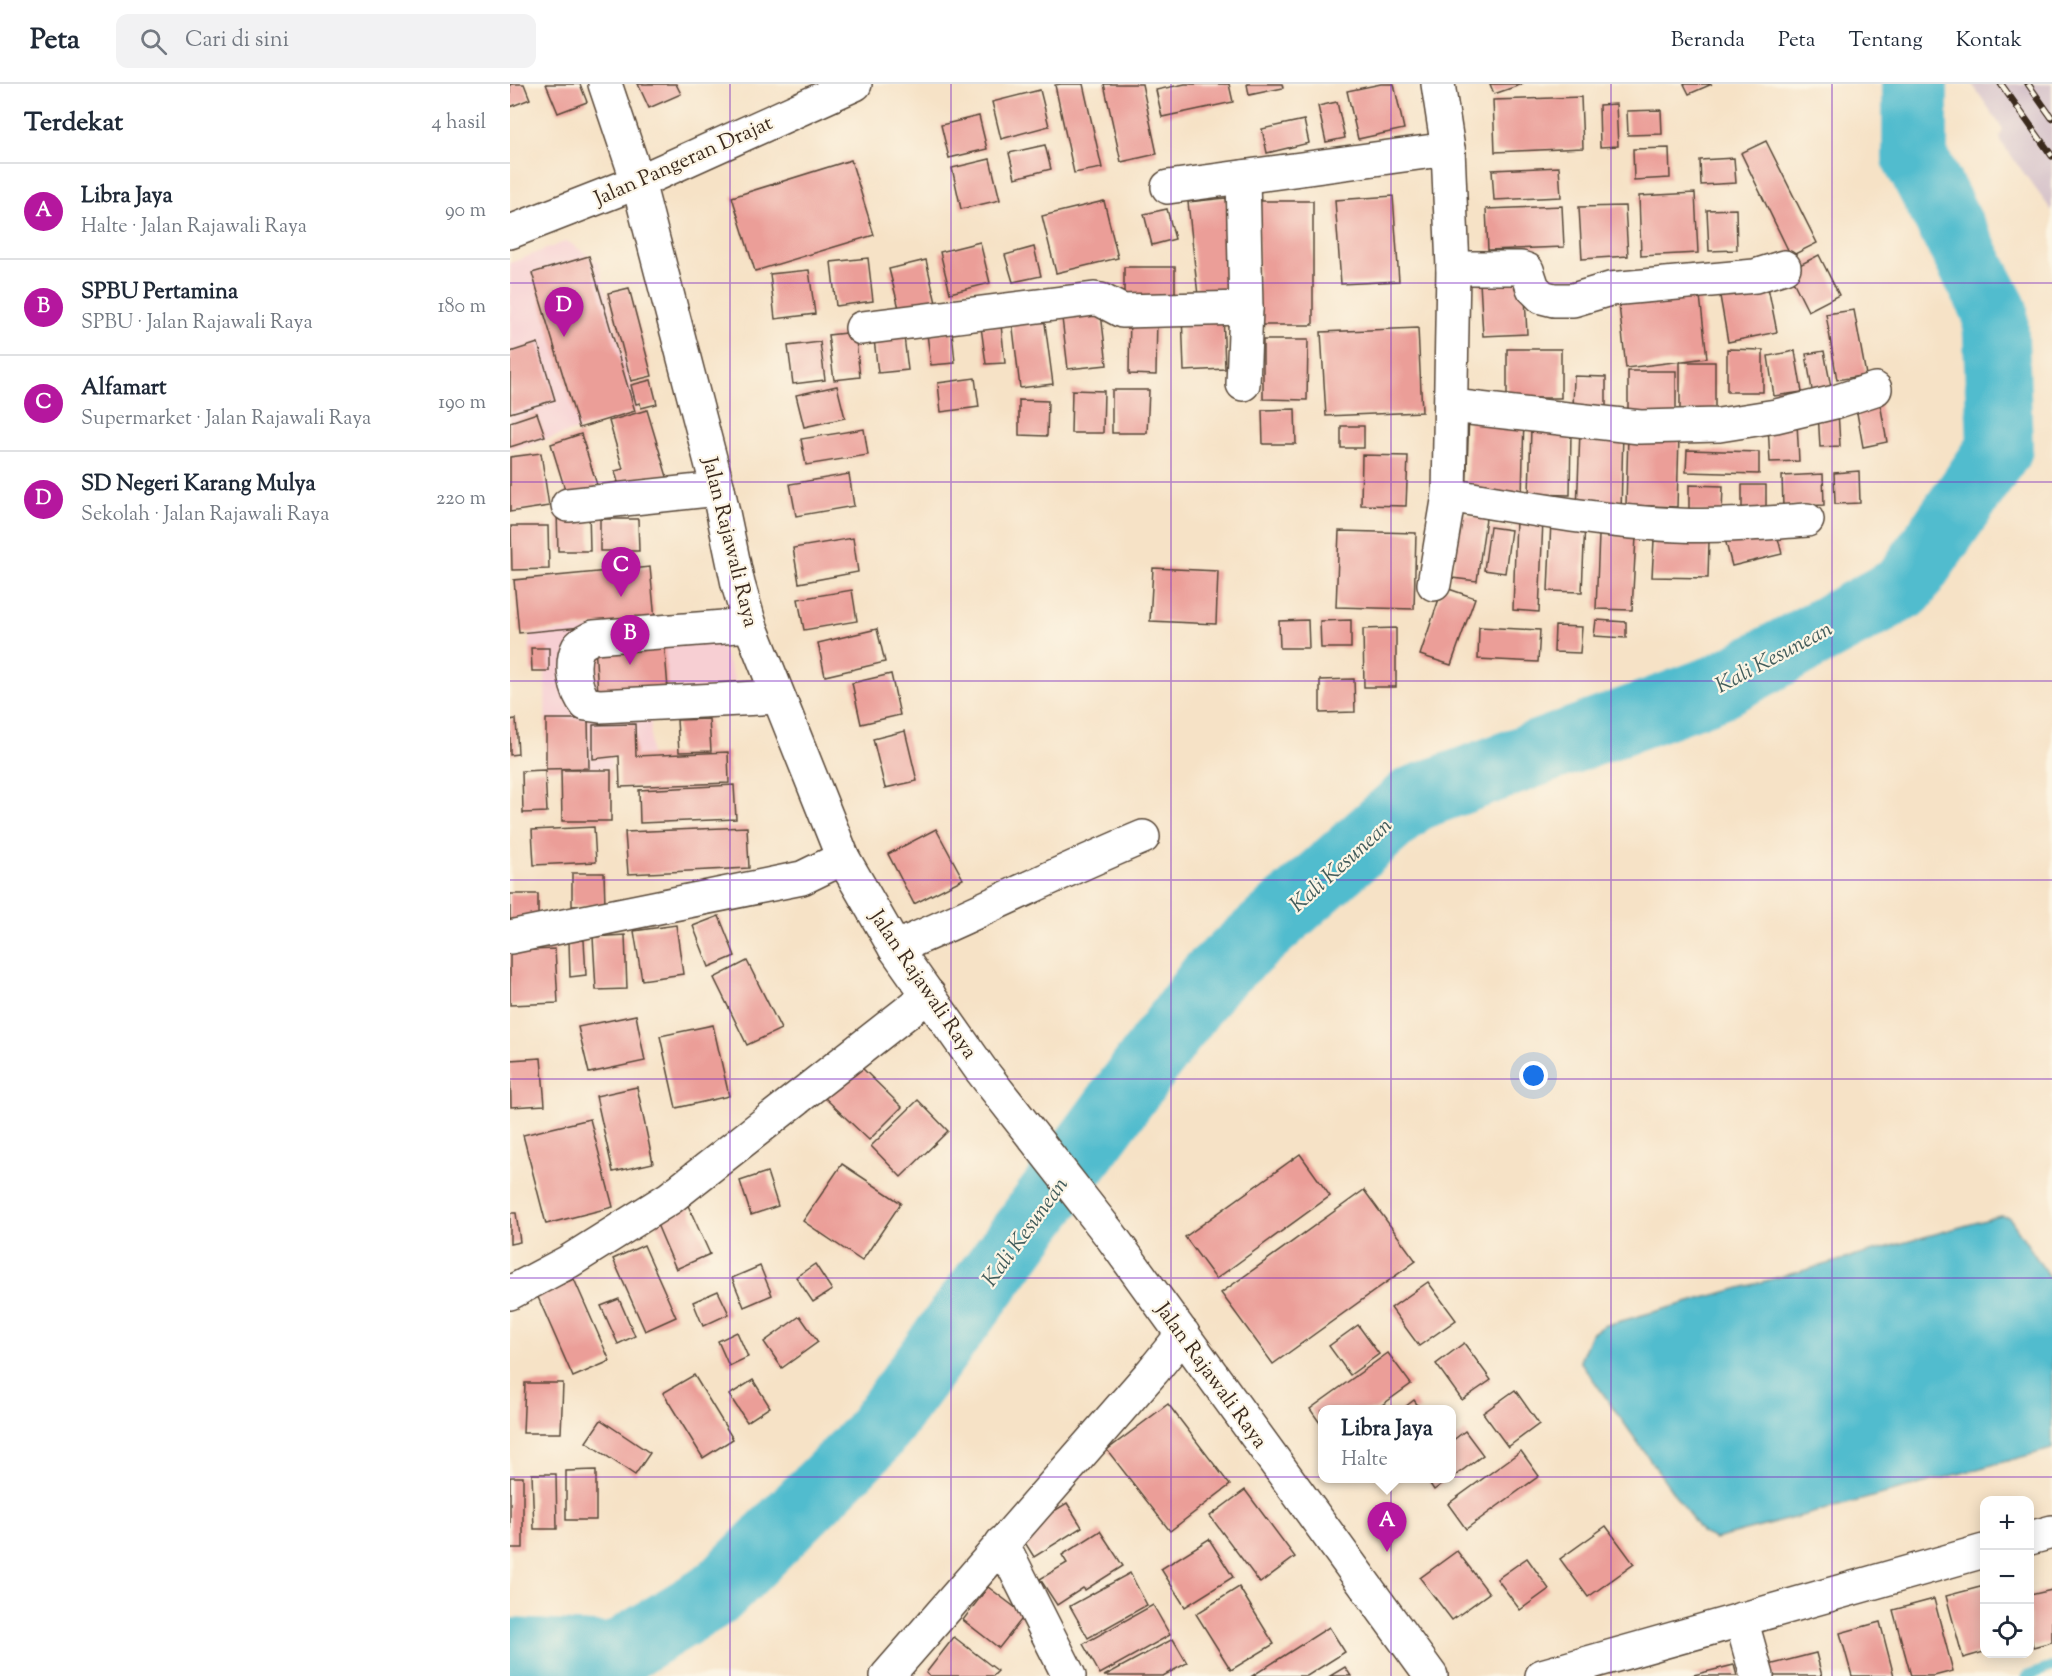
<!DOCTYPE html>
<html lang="id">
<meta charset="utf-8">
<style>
:root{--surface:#fff;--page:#f2f2f3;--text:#1f2937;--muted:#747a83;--line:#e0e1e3;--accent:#b5179e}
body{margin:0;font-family:"Sorts Mill Goudy",serif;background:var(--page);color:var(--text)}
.controls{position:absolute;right:18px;bottom:18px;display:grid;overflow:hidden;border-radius:12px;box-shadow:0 3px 15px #0003}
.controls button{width:54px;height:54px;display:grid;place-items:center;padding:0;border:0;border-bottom:2px solid var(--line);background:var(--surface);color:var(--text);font:30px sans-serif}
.you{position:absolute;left:1024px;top:992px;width:21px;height:21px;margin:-15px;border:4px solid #fff;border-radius:50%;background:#1a73e8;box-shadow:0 0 0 9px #1a73e833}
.badge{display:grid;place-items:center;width:39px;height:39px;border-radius:50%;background:var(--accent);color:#fff;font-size:20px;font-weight:700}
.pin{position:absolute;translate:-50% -50px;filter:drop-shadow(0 2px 3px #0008)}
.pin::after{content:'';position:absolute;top:32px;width:21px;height:18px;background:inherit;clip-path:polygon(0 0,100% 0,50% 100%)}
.popup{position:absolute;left:808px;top:1321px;width:138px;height:78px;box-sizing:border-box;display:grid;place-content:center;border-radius:12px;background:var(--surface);filter:drop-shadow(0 2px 4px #0005);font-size:20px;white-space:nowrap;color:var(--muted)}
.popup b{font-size:22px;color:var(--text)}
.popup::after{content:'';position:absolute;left:50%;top:100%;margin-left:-12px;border:12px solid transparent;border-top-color:var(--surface)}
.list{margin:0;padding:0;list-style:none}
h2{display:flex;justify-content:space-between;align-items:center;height:78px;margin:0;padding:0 24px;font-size:26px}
h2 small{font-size:20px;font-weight:400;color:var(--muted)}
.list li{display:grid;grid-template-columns:39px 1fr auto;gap:18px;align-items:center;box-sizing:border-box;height:96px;padding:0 24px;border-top:2px solid var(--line)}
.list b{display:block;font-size:22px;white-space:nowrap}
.list p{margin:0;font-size:20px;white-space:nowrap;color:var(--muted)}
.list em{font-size:20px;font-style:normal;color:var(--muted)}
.icon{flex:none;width:33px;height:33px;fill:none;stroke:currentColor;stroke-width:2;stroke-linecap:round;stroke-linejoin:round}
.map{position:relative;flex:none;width:1542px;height:1592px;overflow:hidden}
header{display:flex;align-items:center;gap:36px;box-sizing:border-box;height:84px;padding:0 30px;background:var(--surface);border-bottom:2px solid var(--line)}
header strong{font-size:28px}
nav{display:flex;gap:33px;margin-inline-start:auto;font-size:21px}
.search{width:420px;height:54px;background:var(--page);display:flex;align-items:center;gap:15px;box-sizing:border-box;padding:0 21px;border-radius:12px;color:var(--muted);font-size:22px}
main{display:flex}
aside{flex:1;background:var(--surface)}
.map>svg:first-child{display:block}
</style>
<header>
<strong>Peta</strong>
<div class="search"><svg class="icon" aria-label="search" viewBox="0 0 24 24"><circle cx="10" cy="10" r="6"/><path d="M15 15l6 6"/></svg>Cari di sini</div>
<nav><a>Beranda</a><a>Peta</a><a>Tentang</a><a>Kontak</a></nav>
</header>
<main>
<aside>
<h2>Terdekat<small>4 hasil</small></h2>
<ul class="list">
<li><span class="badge">A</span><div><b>Libra Jaya</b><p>Halte · Jalan Rajawali Raya</p></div><em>90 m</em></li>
<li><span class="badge">B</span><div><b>SPBU Pertamina</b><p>SPBU · Jalan Rajawali Raya</p></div><em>180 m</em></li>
<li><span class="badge">C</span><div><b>Alfamart</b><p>Supermarket · Jalan Rajawali Raya</p></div><em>190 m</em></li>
<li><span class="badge">D</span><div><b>SD Negeri Karang Mulya</b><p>Sekolah · Jalan Rajawali Raya</p></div><em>220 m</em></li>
</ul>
</aside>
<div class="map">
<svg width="1542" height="1592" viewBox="0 0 1542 1592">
<rect width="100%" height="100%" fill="#fcf5e5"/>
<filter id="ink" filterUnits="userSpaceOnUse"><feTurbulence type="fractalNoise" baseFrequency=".0167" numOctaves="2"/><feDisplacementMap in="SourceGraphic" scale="12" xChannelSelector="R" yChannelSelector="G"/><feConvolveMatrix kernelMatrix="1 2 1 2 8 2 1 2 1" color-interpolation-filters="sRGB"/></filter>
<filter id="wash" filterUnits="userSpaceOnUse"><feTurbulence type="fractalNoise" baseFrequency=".008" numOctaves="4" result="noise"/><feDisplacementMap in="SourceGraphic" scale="24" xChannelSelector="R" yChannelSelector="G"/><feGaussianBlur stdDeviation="1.35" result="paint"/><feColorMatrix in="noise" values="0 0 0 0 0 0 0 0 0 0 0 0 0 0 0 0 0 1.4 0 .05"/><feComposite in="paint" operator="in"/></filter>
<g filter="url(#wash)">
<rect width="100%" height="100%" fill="#f6e2c6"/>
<g fill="#f7cfd3">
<path d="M57,157L88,178L128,327L0,367V179Z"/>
<path d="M199,532L239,632L141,633L140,671L101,673V684L36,686L35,588H21L19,550Z"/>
</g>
<path fill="#d2bdc7" d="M1462,0H1542V127L1491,58L1490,53L1493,45Z"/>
<path fill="#51bcce" stroke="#467376" stroke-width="1.5" d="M1490,1132L1499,1133L1542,1197V1365L1205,1455L1192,1449L1070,1277L1081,1250L1093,1242Z"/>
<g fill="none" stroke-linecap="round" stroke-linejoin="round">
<path stroke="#51bcce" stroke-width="10" d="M1516,1592L1542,1583"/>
<path stroke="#51bcce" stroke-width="66" d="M0,1567L104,1572L206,1510L360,1356L700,895L903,715L1208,603L1394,503L1490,364L1485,227L1405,73V0"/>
</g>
<g id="blocks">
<g fill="#eb9e98">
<path d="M0,0H14L20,15L0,23Z"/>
<path d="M36,0H70L77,18L48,29Z"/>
<path d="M128,0H166L171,10L139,24Z"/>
<path d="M551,0H573L592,84L564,89L545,1Z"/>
<path d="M594,0H632L647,70L611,78Z"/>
<path d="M675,0H719L723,18L652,33L646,6Z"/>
<path d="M737,0H772L773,4L739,11Z"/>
<path d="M871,0H884L894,45L848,55L837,7Z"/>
<path d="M980,0H1013L984,10Z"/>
<path d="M1174,0H1202L1179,10Z"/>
<path d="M530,6L539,42L491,55L482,18Z"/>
<path d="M1071,13L1073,64L985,68L983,16Z"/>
<path d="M827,18L835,54L816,58L808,22Z"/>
<path d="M1106,20L1108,62L1090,63L1089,21Z"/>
<path d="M1151,26L1152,50L1118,51L1117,27Z"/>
<path d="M469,32L477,65L439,74L431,41Z"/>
<path d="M794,36L799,59L757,69L752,45Z"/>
<path d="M1256,57L1307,159L1281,172L1231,69Z"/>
<path d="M535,61L541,85L505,94L499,69Z"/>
<path d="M1159,64L1160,94L1124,96L1123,65Z"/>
<path d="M1224,74L1226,99L1191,101L1190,76Z"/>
<path d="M480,75L490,116L451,125L442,84Z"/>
<path d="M341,76L364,151L245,187L222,113Z"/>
<path d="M1049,83L1051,113L984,116L982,86Z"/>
<path d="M1185,109L1188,169L1131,172L1129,112Z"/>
<path d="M883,112L889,197L831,200L825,116Z"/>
<path d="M716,114L727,217L689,221L678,118Z"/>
<path d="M594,117L608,174L546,189L532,132Z"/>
<rect x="748" y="117" width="55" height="124"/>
<path d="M1052,122L1054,163L978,166L976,125Z"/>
<path d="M1115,122L1118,172L1072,175L1069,123Z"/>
<path d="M657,125L665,155L642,161L634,130Z"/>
<path d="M1226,125L1227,166L1199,167L1197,126Z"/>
<path d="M470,158L480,199L440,209L430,168Z"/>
<path d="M524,163L531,192L503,198L495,171Z"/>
<path d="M1309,171L1329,211L1298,227L1278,187Z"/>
<path d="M79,172L125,327L69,344L22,189Z"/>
<path d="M358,174L363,217L326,222L321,178Z"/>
<path d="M416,176L426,219L390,228L379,185Z"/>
<rect x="614" y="183" width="51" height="33"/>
<path d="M299,186L305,230L265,235L260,190Z"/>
<path d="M1014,195L1017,250L973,252L970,198Z"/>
<path d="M1189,203L1197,274L1116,284L1108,212Z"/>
<path d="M1258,203L1267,248L1218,258L1210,212Z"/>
<path d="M119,204L142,292L121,297L98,209Z"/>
<path d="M1344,226L1356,291L1327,296L1316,230Z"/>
<path d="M620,227L647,228L646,291L619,290Z"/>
<path d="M713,227L715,285L674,287L672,229Z"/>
<path d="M591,229L597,281L558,285L552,234Z"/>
<path d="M534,232L543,300L510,304L502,236Z"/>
<path d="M491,241L495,279L476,280L471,243Z"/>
<path d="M393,244L398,286L368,289L363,247Z"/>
<path d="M908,244L912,328L816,332L811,248Z"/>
<path d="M442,247L445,279L421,281L417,250Z"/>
<path d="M345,248L350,293L324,296L318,251Z"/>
<path d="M753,256H798L797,316L753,315Z"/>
<path d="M310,258L315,296L283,300L278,262Z"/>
<path d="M28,259L45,316L0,329V268Z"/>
<rect x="997" y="265" width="54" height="49"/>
<path d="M1217,265L1253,266V308H1217Z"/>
<path d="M1285,267L1292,308L1264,312L1258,272Z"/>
<path d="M1314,267L1321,303L1302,306L1296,270Z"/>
<path d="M1170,278H1205V329L1170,328Z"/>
<path d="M1118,287H1166V333L1118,332Z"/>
<path d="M1064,292L1096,293V326H1063Z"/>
<path d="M465,294L469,323L431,328L428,299Z"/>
<path d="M141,296L147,320L131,324L130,319L126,320L121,301Z"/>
<path d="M327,302L335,334L294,343L286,311Z"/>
<path d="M562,306L594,307L593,349H561Z"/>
<path d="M602,306H639L637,349H602Z"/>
<path d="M509,316L538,317L537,352L509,351Z"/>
<path d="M1370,319L1377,358L1353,363L1346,323Z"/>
<path d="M785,325L786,360H753L752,326Z"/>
<path d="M137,326L158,396L111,410L105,387L113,385L99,337Z"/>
<path d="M1328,326L1330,362L1310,363L1308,327Z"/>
<path d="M27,329L35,352L0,363V338Z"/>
<path d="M959,329L1014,331L1012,414L956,413Z"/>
<path d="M1287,339L1289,377L1260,378L1258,340Z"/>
<rect x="831" y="342" width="23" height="22"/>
<path d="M1021,344L1061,345L1060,411L1019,410Z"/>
<path d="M354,345L358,371L296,381L291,355Z"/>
<path d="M1070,346L1113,347L1111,429L1067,428Z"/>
<path d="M71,350L88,404L59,419L41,360Z"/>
<path d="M1118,351L1169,352L1167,423L1116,421Z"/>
<path d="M1177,366L1249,368V390L1176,388Z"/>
<path d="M31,369L39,422L0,428V373Z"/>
<path d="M852,371L898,372L896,422L851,421Z"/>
<path d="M1349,387L1350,419L1325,420L1324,389Z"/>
<path d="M339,390L344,422L286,432L280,400Z"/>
<path d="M1313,390L1314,421L1273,423L1272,392Z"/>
<path d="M1179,401L1213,402L1212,429L1179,427Z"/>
<path d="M1232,401H1256V428L1232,427Z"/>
<path d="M79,425L80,467H48L47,426Z"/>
<path d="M951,430L976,434L967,497L942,494Z"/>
<path d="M90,435H128L129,467H90Z"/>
<path d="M1006,435L1033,436L1029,528L1003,526Z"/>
<path d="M1041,436L1075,438L1072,508L1038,507Z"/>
<path d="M1,442H38L39,485L2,486Z"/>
<path d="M1265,442L1272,470L1222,482L1215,455Z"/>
<path d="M980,443L1001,446L995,489L974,486Z"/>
<path d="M829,447L906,449L904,525L826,523Z"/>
<path d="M1089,451L1126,453L1122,526L1086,525Z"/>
<path d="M343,454L348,488L289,499L283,464Z"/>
<path d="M1144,456L1199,457L1198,494L1142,493Z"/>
<path d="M140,483L145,536L9,549L4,496Z"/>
<path d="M643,484L708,487L706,540L640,537Z"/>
<path d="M933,503L965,514L941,581L910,571Z"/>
<path d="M342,506L347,537L294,546L288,515Z"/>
<path d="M798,536L799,564H770L769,537Z"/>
<path d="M841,536V564H811L810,537Z"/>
<path d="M1086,536L1116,538V554L1084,552Z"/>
<path d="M1045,542L1072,543L1070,569L1044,568Z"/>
<path d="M969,543L1030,546L1028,578L968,575Z"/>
<path d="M886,544V603H854L853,545Z"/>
<path d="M367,545L375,578L315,592L308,559Z"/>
<path d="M154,555L158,605L88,610L85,560Z"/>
<path d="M21,564H39V587H22Z"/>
<path d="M381,590L390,631L351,640L342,599Z"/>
<path d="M844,595L845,628L810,629V596Z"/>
<path d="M6,635L8,670L0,671V636Z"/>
<path d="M36,635H78L79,684L36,685Z"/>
<path d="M199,635L201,667L169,668L167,636Z"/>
<path d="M125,640L126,672L218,668L219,699L110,703L109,672L83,675V641Z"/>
<path d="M395,647L407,697L375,704L363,655Z"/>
<path d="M35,686L37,728L13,729L12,687Z"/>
<path d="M51,686H101V737H52Z"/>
<path d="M224,701L226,735L130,739L129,706Z"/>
<path d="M84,743L86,778L24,781L22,746Z"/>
<path d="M237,743L239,784L118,790L115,748Z"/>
<path d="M426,745L453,795L404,820L378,770Z"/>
<path d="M62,789H94L95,821L62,822Z"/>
<rect x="0" y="810" width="28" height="30"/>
<path d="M209,832L225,872L199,883L183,842Z"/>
<path d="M166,841L173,890L132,896L124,847Z"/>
<path d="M115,851L117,905L86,906L83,853Z"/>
<path d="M74,856L76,891L60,893L59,857Z"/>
<path d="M45,865L48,919L0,921V867Z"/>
<path d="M237,877L271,945L237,961L204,894Z"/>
<path d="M126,931L135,977L79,989L68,943Z"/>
<path d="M203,941L219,1012L166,1024L150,952Z"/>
<path d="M31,974L35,1021L1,1023L0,976Z"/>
<path d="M349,981L392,1023L359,1056L315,1014Z"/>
<path d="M127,1003L143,1079L103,1088L86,1012Z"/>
<path d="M408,1016L438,1047L391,1093L361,1062Z"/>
<path d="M80,1035L103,1123L36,1140L13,1051Z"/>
<path d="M790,1070L820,1112L706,1195L675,1153Z"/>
<path d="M332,1080L391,1119L352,1177L293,1137Z"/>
<path d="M257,1088L268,1122L241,1131L230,1097Z"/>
<path d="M854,1106L906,1177L763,1280L711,1209Z"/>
<path d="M176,1117L200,1170L166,1185L143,1131Z"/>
<path d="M0,1129H6L10,1158L0,1160Z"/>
<path d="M134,1161L166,1233L135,1247L103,1175Z"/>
<path d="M305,1180L322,1206L303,1218L286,1193Z"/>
<path d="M250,1182L262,1211L234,1223L222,1194Z"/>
<path d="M64,1195L100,1277L63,1293L27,1211Z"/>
<path d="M918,1198L946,1236L909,1262L881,1224Z"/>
<path d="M208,1207L219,1230L193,1242L183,1218Z"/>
<path d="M109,1215L125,1252L108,1260L91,1222Z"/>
<path d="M290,1232L308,1258L272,1284L254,1258Z"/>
<path d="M848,1241L869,1270L840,1291L819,1262Z"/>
<path d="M227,1248L238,1273L219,1282L208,1257Z"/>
<path d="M954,1259L981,1296L952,1316L926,1280Z"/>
<path d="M878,1269L901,1300L865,1326H812V1342L800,1325Z"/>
<path d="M184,1291L223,1355L193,1374L153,1309Z"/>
<path d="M243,1296L260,1323L237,1338L219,1311Z"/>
<path d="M15,1299H53L51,1349H13Z"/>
<path d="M1005,1306L1029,1340L998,1363L973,1329Z"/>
<path d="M904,1316L911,1326H891Z"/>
<path d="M658,1320L720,1401L660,1447L597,1366Z"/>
<path d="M91,1336L140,1369L125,1391L76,1358Z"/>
<path d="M955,1347L973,1371L942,1394V1357Z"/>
<path d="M1011,1367L1029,1392L956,1445L938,1420Z"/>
<path d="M86,1386V1436H56V1387Z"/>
<path d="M22,1390H46L47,1445H24Z"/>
<rect x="0" y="1393" width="13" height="71"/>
<path d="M916,1394H940L924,1406Z"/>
<path d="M735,1406L785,1473L750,1499L700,1432Z"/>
<path d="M557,1419L572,1443L524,1473L509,1449Z"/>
<path d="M1096,1442L1124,1480L1078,1513L1050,1475Z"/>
<path d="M590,1447L613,1482L575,1506L573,1504L547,1521L530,1495L557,1479L552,1471Z"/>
<path d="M699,1455L723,1493L675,1523L651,1485Z"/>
<path d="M947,1467L979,1509L942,1536L910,1494Z"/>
<path d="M1017,1474L1039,1505L1010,1526L987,1495Z"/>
<path d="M620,1489L637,1521L578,1554L560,1522Z"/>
<path d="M1474,1502V1568L1453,1574L1436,1512Z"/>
<path d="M478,1503L515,1531L489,1564L453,1536Z"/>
<path d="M729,1503L764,1560L721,1586L686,1530Z"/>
<path d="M1542,1506V1558L1523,1563L1520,1547V1511Z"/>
<path d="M1424,1515L1443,1587L1424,1592H1401L1383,1526Z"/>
<path d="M643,1521L660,1551L590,1590L573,1560Z"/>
<path d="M1370,1538L1384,1592H1342L1330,1549Z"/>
<path d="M819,1543L835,1568L797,1592H742Z"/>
<path d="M444,1553L488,1587L483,1592H419L416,1589Z"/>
<path d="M663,1555L677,1579L653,1592H594Z"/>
<path d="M1306,1569L1312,1592H1262L1259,1581Z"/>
<path d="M1224,1581L1227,1592H1183V1591Z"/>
<path d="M835,1583L841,1592H820Z"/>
</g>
</g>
</g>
<g filter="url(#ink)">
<use href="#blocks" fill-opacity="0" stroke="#574637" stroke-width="1.5"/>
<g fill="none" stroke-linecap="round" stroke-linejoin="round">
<g stroke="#574637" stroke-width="36">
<g id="minor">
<path d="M95,0L128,98L208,405L228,500L240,541L333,774L385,864L471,986L601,1152L921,1592"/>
<path d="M733,93L736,224L733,300"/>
<path d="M658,103L938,65"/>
<path d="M0,148L128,98L345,0"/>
<path d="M943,184H1011L1017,186L1023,204L1032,213L1044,216H1063L1100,205L1245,192L1274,183"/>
<path d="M352,244L584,215L591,216L612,227L736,224"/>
<path d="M942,322L1130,343L1209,341L1266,332L1325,318L1365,305"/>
<path d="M939,411C1015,424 1091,438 1168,441C1211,443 1254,439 1297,436"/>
<path d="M58,421L208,405"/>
<path d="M924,500L939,411L943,184L938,65L928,0"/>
<path d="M240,541L84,553C78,556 72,558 68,564C60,579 65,607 76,620L90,622L268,613"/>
<path d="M0,853L292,794L333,774"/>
<path d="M385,864C468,829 549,788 633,753"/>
<path d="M0,1209L58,1178L160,1114L419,911"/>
<path d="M1520,1454L1542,1448"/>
<path d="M492,1459L559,1592"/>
<path d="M1231,1535L1247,1592"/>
<path d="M377,1592L643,1287L673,1250"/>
<path d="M1032,1592L1474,1467"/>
</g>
</g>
<use href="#minor" stroke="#fff" stroke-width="33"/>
<g stroke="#3b2a1e" stroke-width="7">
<g id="rail">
<path d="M1491,0L1542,72"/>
<path d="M1518,0L1542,34"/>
</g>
</g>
<use href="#rail" stroke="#fcf5e5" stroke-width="4.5" stroke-dasharray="14" stroke-linecap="butt"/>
</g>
</g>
<path fill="none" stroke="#7b2cbf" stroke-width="1.5" stroke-opacity="0.55" d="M220,0V1592M441,0V1592M661,0V1592M881,0V1592M1101,0V1592M1322,0V1592M0,199H1542M0,398H1542M0,597H1542M0,796H1542M0,995H1542M0,1194H1542M0,1393H1542"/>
<g text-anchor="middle" stroke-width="4.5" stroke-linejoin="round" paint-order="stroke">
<g font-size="21" fill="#3b2a1e" stroke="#fcf5e5">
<text transform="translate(173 76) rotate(-24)" y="7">Jalan Pangeran Drajat</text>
<text transform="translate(221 458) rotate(76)" y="7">Jalan Rajawali Raya</text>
<text transform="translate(414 900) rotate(56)" y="7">Jalan Rajawali Raya</text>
<text transform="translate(702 1291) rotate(54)" y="7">Jalan Rajawali Raya</text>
</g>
<g font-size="22" font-style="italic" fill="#435d5c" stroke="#fcf5e5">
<text transform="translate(1263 572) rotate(-28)" y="8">Kali Kesunean</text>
<text transform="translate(830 780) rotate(-42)" y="8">Kali Kesunean</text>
<text transform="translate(514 1147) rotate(-54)" y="8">Kali Kesunean</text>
</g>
</g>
</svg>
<div class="controls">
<button>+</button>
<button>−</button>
<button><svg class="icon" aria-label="locate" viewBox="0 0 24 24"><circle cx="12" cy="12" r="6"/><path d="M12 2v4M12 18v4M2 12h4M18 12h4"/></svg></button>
</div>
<div class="you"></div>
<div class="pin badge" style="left:877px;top:1468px">A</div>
<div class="popup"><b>Libra Jaya</b>Halte</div>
<div class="pin badge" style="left:120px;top:581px">B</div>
<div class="pin badge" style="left:111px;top:513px">C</div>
<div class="pin badge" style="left:54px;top:253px">D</div>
</div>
</main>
